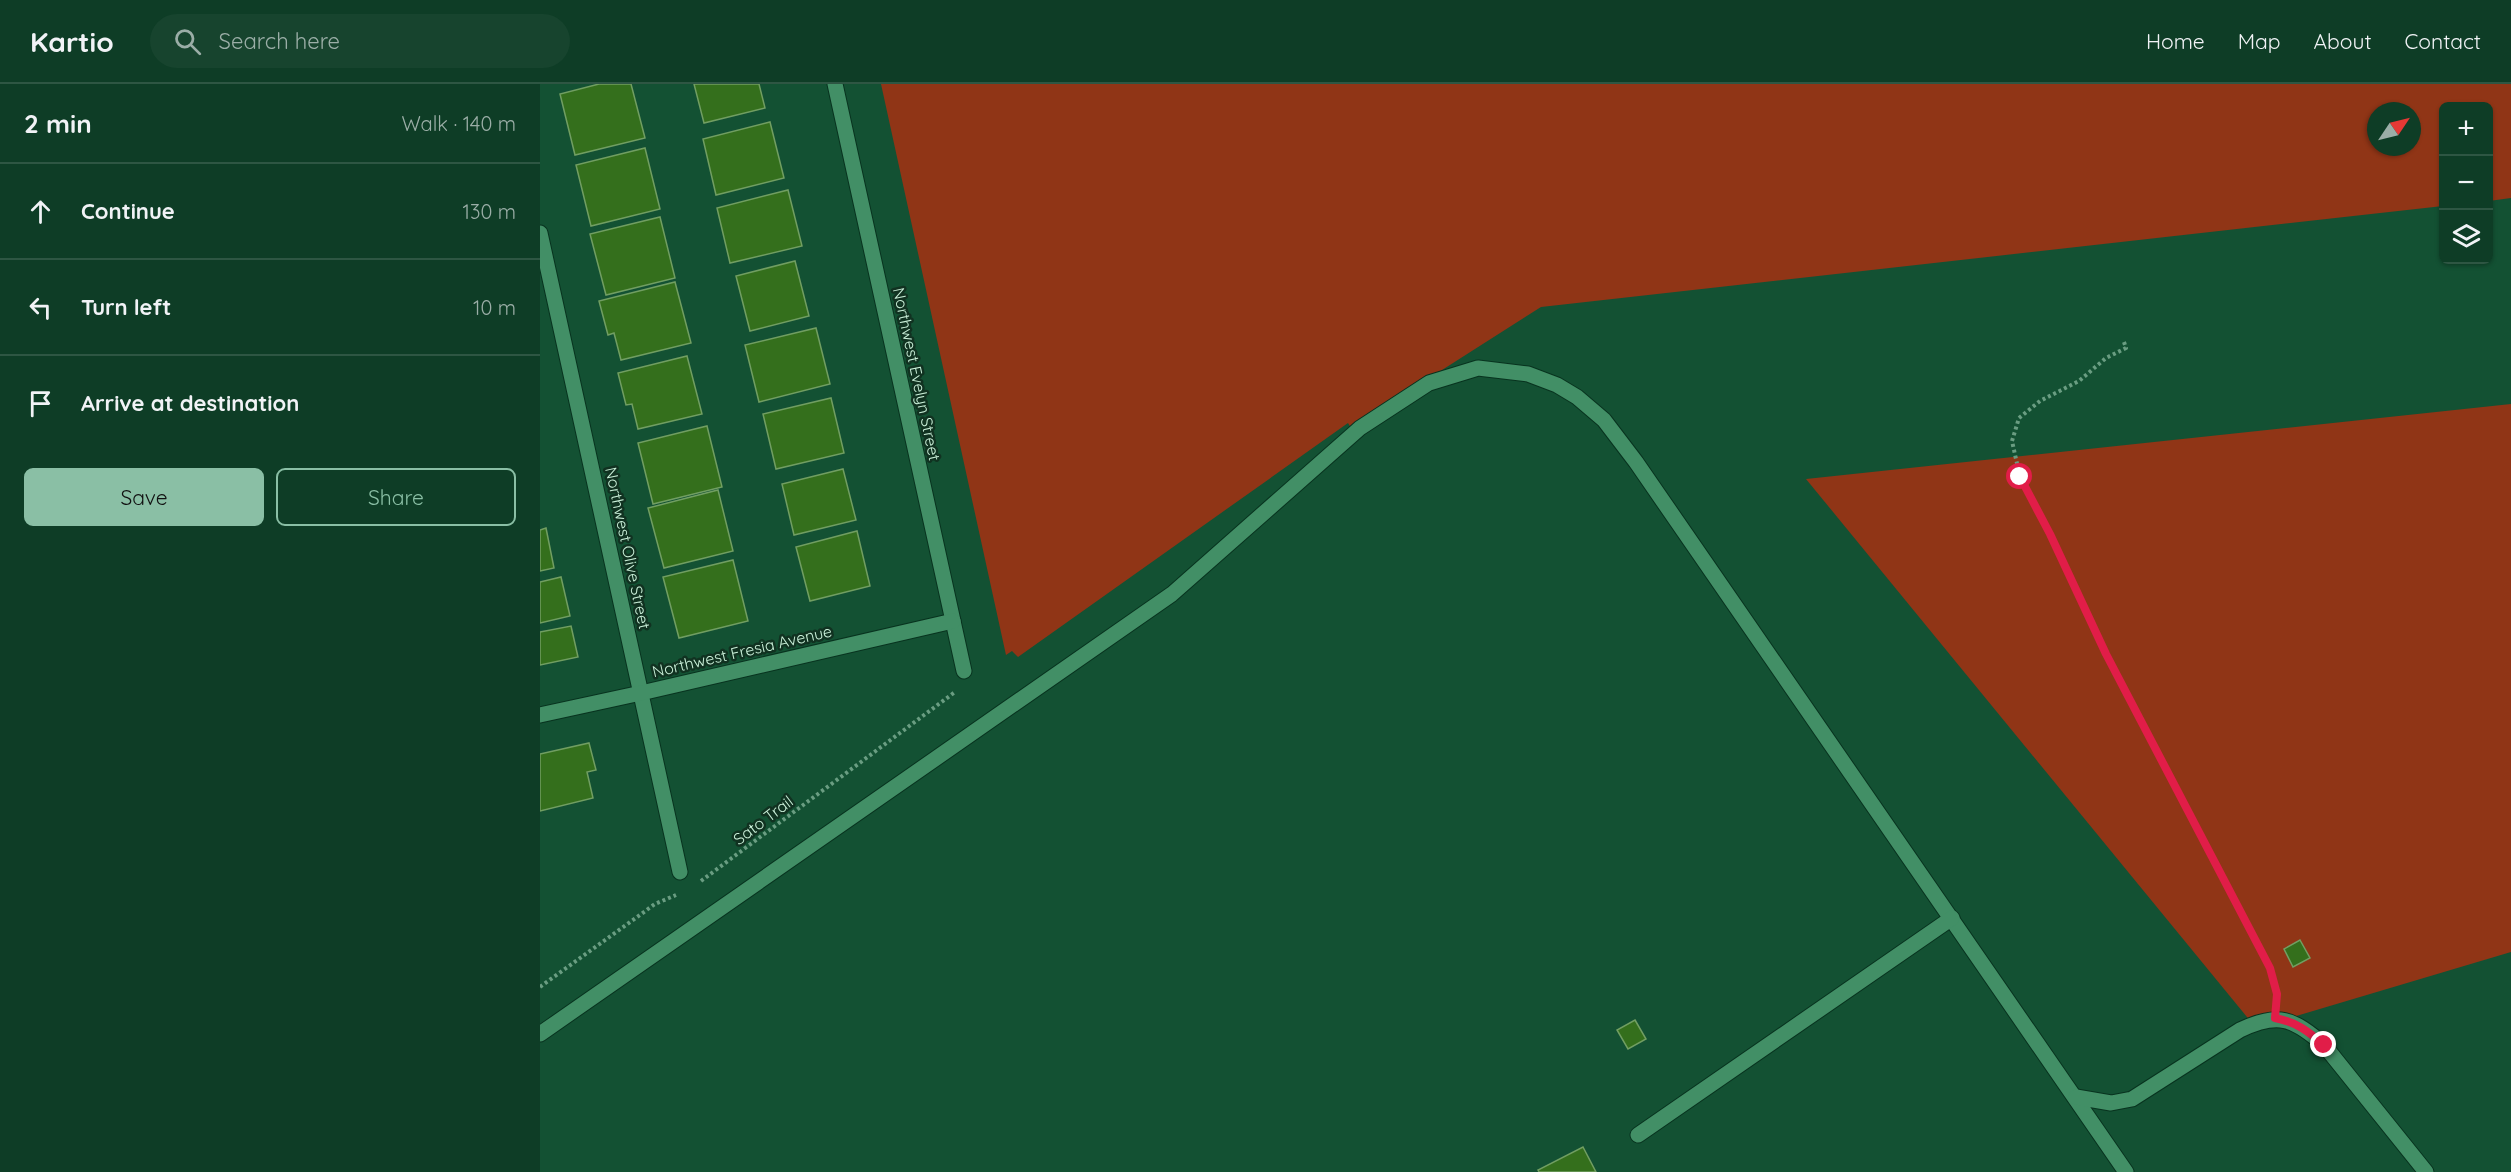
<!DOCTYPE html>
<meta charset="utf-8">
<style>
:root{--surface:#0e3d26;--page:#17442e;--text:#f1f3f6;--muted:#9baea7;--line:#2e5643;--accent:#8abfa5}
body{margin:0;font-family:Quicksand,sans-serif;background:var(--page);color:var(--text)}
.controls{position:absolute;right:18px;top:18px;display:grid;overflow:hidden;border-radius:9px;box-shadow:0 2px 4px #0004}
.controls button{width:54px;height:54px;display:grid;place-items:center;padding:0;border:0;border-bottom:2px solid var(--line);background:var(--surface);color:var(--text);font:30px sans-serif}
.compass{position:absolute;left:1827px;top:18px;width:54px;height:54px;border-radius:50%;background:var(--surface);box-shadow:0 2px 4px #0004;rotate:55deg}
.stop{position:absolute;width:18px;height:18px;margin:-14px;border:4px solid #e11d48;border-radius:50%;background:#fff}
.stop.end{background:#e11d48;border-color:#fff;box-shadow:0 2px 6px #0008}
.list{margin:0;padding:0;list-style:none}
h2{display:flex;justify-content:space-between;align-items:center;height:78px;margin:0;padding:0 24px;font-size:26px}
h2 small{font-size:20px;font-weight:400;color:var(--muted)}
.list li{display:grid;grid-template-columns:39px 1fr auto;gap:18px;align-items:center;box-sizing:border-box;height:96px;padding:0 24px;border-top:2px solid var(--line)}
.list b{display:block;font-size:22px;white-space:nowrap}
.list em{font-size:20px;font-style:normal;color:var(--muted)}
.actions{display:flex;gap:12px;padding:18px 24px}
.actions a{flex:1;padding:14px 0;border:2px solid var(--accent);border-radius:9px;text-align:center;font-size:21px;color:var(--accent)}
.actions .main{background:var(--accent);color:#111}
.icon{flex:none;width:33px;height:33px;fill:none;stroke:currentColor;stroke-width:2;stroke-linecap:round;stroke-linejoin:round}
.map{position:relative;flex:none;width:1971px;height:1088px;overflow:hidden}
header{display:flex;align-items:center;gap:36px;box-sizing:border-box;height:84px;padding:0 30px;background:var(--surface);border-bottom:2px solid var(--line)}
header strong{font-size:28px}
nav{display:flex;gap:33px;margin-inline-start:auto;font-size:21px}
.search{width:420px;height:54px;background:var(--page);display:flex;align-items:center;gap:15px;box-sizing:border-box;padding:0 21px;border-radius:33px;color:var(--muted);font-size:22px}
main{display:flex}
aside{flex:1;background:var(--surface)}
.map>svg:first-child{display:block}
</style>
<header>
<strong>Kartio</strong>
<div class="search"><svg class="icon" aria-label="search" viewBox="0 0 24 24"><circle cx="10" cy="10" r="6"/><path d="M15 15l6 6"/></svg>Search here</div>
<nav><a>Home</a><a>Map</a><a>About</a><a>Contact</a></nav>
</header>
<main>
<aside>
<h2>2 min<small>Walk · 140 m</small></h2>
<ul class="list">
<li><svg class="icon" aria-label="ahead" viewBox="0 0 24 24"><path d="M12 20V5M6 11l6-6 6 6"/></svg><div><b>Continue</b></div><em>130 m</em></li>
<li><svg class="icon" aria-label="left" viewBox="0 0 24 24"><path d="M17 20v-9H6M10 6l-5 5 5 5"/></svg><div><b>Turn left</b></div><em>10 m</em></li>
<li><svg class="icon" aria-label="arrive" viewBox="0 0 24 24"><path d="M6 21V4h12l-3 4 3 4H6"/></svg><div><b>Arrive at destination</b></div></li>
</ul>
<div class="actions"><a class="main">Save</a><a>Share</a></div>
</aside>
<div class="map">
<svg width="1971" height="1088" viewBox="0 0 1971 1088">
<rect width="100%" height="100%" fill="#135133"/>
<g fill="#903516" fill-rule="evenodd">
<path d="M341,0H1971V114L1949,117L1948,22H1904L1903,122L1001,223L811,344L808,339L478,573L472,567L466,571ZM1836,27H1872V63H1836Z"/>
<path d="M1971,320V868L1716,944L1266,395Z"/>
</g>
<g fill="#346f1c" stroke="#719e62" stroke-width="1.5">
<path d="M59,0H91L105,54L35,71L20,10Z"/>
<path d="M154,0H219L225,24L164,39Z"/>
<path d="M230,38L244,94L176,111L163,55Z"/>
<path d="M105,64L120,125L51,142L36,81Z"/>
<path d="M248,106L262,162L190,179L177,124Z"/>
<path d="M120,133L135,194L66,211L50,150Z"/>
<path d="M255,177L269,232L210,247L196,192Z"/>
<path d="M135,198L151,259L81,276L74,249L68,251L59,217Z"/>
<path d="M276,244L290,300L219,318L205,261Z"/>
<path d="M147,272L162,330L98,345L92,320L86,321L78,289Z"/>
<path d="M291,314L304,369L236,385L223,330Z"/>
<path d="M167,342L182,403L113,420L98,359Z"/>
<path d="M303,385L316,436L254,451L242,400Z"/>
<path d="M178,406L193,467L124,484L108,424Z"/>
<path d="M6,444L14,484L0,487V446Z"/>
<path d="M317,447L330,502L270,517L256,463Z"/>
<path d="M193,476L208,537L139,554L123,493Z"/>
<path d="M21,493L30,532L0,539V498Z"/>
<path d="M31,542L38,573L0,581V548Z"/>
<path d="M49,659L56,686L47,688L53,714L0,727V670Z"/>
<path d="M1760,856L1770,874L1753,883L1744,865Z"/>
<path d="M1095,936L1106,955L1088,965L1077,946Z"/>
<path d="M1043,1063L1056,1088H999L998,1086Z"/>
</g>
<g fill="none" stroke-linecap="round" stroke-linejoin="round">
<g stroke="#08331f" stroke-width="17">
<g id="service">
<path d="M0,950L632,510L820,344L889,299L938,284L988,290L1017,301L1037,313L1064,336L1096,378L1586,1088"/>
<path d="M1536,1013L1571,1019L1592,1015L1700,946C1738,928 1753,934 1784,961L1886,1088"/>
<path d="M1098,1051L1412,834"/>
</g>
</g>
<g stroke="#08331f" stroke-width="17">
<g id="minor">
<path d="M295,0L424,587"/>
<path d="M0,149L140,788"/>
<path d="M0,631L101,609L413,537"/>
</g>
</g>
<g stroke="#6a9d82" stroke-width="4" stroke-dasharray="3 3" stroke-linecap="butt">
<path d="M1584,258L1586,264L1566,274L1539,297L1500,317L1479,334L1472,357L1480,393L1510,450L1566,570L1730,884L1737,912"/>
<path d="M161,797L415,608"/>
<path d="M0,903L115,820L136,811"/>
</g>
<use href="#service" stroke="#428f66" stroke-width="15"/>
<use href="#minor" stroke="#428f66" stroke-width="15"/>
</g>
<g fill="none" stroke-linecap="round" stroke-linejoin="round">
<path stroke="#e11d48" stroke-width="8" d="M1480,393L1510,450L1566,570L1730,884L1737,910L1735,934C1756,938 1768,947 1784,961"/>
</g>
<g text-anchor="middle" stroke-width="5" stroke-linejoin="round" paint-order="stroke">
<g font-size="16" fill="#caf0d9" stroke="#113221">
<text transform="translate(377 290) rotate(78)" y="6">Northwest Evelyn Street</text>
<text transform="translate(88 464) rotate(78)" y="6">Northwest Olive Street</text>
<text transform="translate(202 567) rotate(-13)" y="6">Northwest Fresia Avenue</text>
<text transform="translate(223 736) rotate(-37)" y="6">Sato Trail</text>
</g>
</g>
</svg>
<div class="controls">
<button>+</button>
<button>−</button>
<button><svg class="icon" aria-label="layers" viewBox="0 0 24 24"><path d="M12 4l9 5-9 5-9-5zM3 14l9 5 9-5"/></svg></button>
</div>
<svg class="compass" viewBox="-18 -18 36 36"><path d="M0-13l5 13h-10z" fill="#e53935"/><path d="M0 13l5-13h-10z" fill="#9baea7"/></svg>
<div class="stop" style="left:1480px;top:393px"></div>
<div class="stop end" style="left:1784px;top:961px"></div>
</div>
</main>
